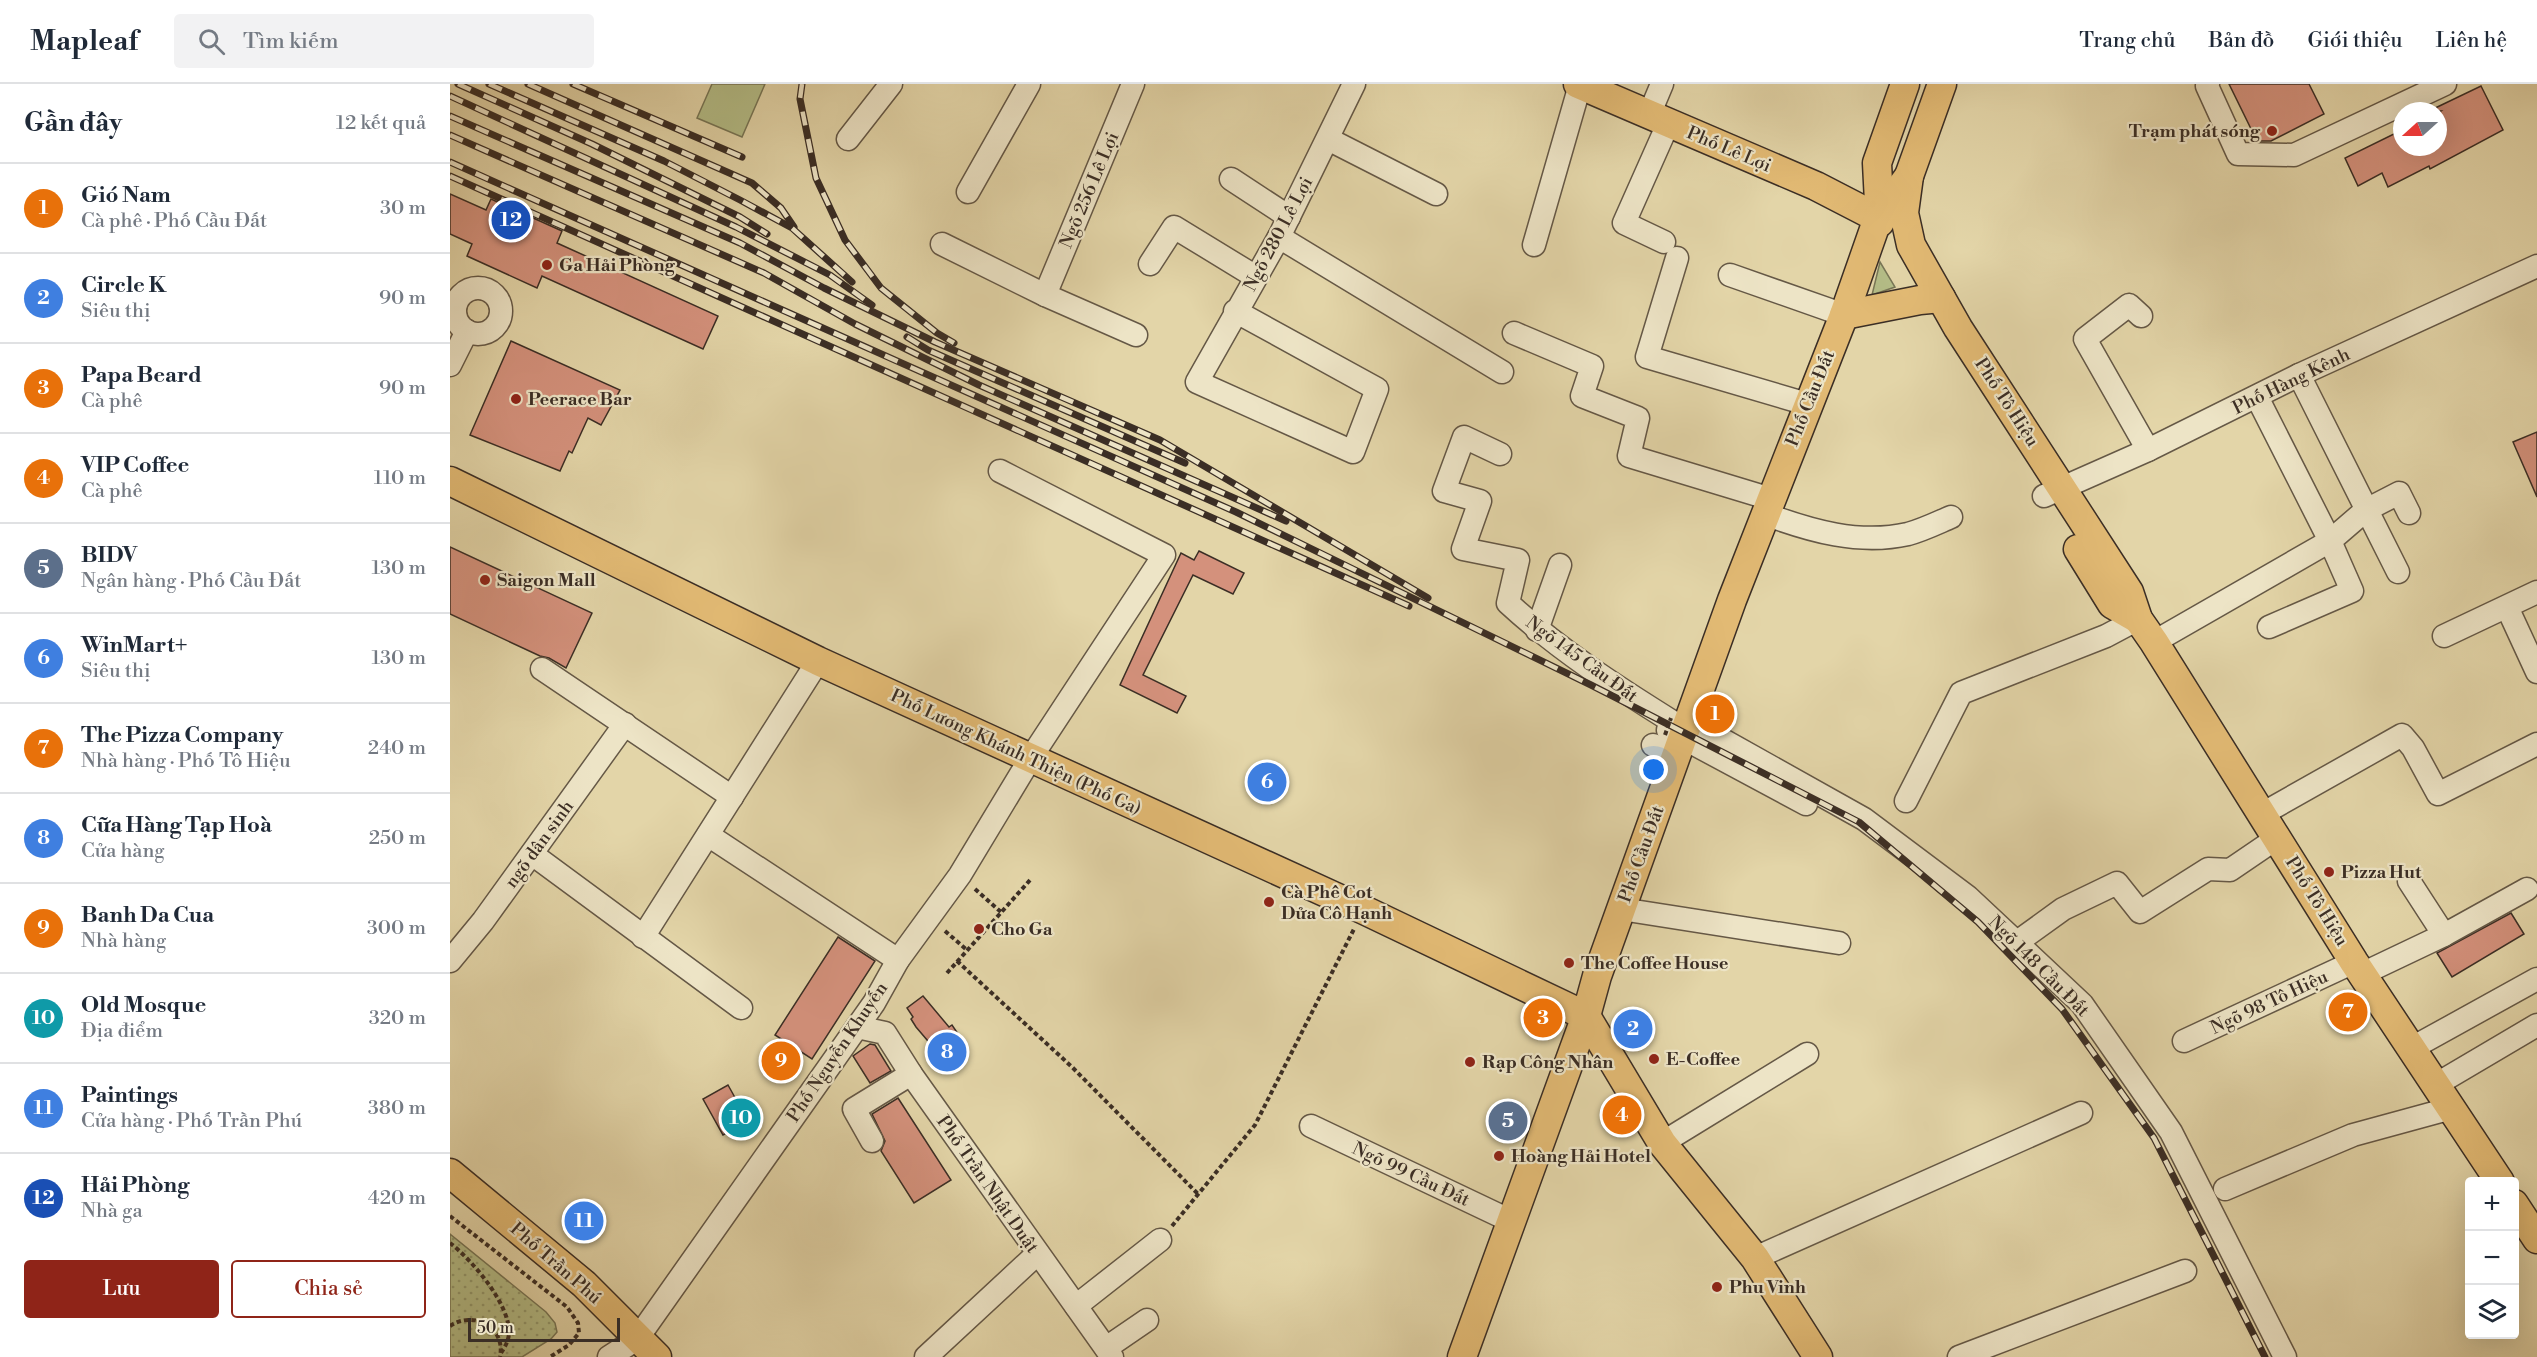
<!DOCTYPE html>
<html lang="vi">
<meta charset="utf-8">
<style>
:root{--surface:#fff;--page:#f2f2f3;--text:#1f2937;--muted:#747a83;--line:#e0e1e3;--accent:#8f2418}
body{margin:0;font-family:"Libre Bodoni",serif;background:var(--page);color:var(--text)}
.controls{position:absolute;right:18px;bottom:18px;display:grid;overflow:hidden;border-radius:6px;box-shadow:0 6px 24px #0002}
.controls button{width:54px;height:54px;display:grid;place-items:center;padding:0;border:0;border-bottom:2px solid var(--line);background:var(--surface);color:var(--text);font:30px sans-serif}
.compass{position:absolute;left:1943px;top:18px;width:54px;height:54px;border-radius:50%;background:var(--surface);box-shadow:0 6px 24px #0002;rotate:249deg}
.scale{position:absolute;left:18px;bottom:15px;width:152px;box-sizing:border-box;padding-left:6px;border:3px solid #3b2e25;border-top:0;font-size:16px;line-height:21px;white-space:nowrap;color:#3b2e25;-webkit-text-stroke:4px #ede4c6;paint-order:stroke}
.you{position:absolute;left:1204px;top:686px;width:21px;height:21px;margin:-15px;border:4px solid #fff;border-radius:50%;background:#1a73e8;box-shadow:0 0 0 9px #1a73e833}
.badge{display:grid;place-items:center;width:39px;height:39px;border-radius:50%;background:var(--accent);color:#fff;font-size:20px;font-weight:700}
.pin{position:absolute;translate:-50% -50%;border:3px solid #fff;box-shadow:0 2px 6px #0006}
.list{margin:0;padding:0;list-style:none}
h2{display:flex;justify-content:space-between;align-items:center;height:78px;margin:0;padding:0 24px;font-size:26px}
h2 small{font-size:20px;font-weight:400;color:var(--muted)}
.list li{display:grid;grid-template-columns:39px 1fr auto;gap:18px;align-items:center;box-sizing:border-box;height:90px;padding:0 24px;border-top:2px solid var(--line)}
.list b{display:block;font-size:22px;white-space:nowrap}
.list p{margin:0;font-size:20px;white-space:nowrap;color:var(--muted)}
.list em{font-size:20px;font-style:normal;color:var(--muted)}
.actions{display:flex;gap:12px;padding:18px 24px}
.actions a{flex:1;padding:14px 0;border:2px solid var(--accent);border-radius:6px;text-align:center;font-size:21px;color:var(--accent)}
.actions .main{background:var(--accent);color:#fff}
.icon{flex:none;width:33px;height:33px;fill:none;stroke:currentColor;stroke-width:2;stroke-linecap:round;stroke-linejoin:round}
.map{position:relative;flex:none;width:2087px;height:1273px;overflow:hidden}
header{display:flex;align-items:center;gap:36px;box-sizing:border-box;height:84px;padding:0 30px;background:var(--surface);border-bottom:2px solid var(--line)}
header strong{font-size:28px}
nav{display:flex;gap:33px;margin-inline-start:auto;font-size:21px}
.search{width:420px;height:54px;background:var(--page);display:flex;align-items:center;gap:15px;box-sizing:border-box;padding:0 21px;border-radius:6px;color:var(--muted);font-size:22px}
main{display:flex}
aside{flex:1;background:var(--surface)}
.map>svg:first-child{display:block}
</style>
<header>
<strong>Mapleaf</strong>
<div class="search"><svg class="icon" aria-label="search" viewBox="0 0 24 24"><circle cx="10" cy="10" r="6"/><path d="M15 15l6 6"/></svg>Tìm kiếm</div>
<nav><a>Trang chủ</a><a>Bản đồ</a><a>Giới thiệu</a><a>Liên hệ</a></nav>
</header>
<main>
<aside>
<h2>Gần đây<small>12 kết quả</small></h2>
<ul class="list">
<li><span class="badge" style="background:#e8710a">1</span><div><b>Gió Nam</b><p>Cà phê · Phố Cầu Đất</p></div><em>30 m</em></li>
<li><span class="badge" style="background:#3f7fe0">2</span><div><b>Circle K</b><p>Siêu thị</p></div><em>90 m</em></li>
<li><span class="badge" style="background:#e8710a">3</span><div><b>Papa Beard</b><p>Cà phê</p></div><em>90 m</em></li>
<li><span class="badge" style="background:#e8710a">4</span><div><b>VIP Coffee</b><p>Cà phê</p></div><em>110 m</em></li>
<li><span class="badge" style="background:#5c6f8a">5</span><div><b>BIDV</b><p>Ngân hàng · Phố Cầu Đất</p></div><em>130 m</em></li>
<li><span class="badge" style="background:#3f7fe0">6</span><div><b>WinMart+</b><p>Siêu thị</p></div><em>130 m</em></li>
<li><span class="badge" style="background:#e8710a">7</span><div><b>The Pizza Company</b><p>Nhà hàng · Phố Tô Hiệu</p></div><em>240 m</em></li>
<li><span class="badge" style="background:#3f7fe0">8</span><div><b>Cữa Hàng Tạp Hoà</b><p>Cửa hàng</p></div><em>250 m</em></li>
<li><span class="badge" style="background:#e8710a">9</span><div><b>Banh Da Cua</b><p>Nhà hàng</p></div><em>300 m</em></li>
<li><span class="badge" style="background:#0f9aa8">10</span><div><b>Old Mosque</b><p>Địa điểm</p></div><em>320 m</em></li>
<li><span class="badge" style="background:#3f7fe0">11</span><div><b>Paintings</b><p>Cửa hàng · Phố Trần Phú</p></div><em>380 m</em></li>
<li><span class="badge" style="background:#1a4fb4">12</span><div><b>Hải Phòng</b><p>Nhà ga</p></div><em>420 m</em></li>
</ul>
<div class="actions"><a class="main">Lưu</a><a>Chia sẻ</a></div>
</aside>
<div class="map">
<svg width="2087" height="1273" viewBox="0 0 2087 1273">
<defs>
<pattern id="park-dots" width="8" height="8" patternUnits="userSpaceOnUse" patternTransform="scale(1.5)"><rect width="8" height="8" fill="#b4bd87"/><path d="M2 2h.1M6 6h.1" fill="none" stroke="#949a6e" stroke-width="1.8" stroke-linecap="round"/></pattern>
</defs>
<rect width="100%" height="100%" fill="#e3d5a8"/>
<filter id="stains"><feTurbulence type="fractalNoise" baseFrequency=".00333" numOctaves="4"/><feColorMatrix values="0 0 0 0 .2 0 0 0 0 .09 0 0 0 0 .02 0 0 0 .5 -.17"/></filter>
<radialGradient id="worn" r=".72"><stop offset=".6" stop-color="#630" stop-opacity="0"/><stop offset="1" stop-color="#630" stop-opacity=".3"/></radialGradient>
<g fill="#b4bd87" stroke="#787656" stroke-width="1.5">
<path d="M262,0H315L292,53L247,34Z"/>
<path d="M1430,178L1445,203L1422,211Z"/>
</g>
<path fill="url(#park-dots)" stroke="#787656" stroke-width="1.5" d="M0,1150L96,1228L105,1239L107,1248L101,1255L72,1273H0Z"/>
<g fill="#d4917c" stroke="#3b2e25" stroke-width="1.5">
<path d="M1779,0H1859L1874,30L1821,57H1807Z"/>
<path d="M2031,2L2053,46L1980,85L1979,82L1938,103L1932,89L1908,102L1895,74L1952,46V63H1988V29L1991,27H1979Z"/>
<path d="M0,110L36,126L41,115L112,147L107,159L268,232L253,265L92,192L87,204L17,172L22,160L0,150Z"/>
<path d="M61,257L170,306L151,341L138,334L122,369L119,367L110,387L20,351Z"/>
<path d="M2087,348V413L2063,358Z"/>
<path d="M0,463L142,529L116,584L99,574L90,572L0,530Z"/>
<path d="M749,467L794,489L783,510L743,491L693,591L736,612L727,629L670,601L731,469L744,476Z"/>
<path d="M2061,829L2074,850L2002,893L1987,869Z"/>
<path d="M388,853L425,877L362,975L325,951Z"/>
<path d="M473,912L499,943L502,941L517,963L495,977L466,943L461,935L463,933L457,924Z"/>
<path d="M420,960L425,961L441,987L420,999L403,972Z"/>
<path d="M278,1001L298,1037L273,1051L253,1015Z"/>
<path d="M448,1014L501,1096L464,1119L431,1067L435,1057L422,1030Z"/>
</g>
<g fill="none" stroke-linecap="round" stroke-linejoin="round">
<g stroke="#655846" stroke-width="25">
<g id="minor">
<path d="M1758,0L1757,2L1788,70L1844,71L1995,0"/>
<path d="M1199,31L1212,0"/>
<path d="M398,55L441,0"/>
<path d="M878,55L986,110"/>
<path d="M781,95L839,133"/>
<path d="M518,108L579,0"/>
<path d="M829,153L1052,288"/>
<path d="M1214,158L1174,139L1218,40"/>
<path d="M492,160L595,211L686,251"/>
<path d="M1084,161L1130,1"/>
<path d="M1227,174L1197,273L1357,320"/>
<path d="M700,180L724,143L806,193"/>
<path d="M1280,191L1394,231"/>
<circle cx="28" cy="227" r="23"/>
<path d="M595,211L683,0"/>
<path d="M785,227L927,305L903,368L747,298L829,153L904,0"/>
<path d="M1691,232L1679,221L1635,255L1698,366"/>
<path d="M1064,249L1142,282L1132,312L1188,334L1179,372L1321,415"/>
<path d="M0,281L17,247"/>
<path d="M1849,291L1948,488"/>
<path d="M1050,370L1014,353L994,407L1030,417L1013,465L1068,476L1058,519C1109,566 1168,604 1226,640L1239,637L1414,735L1518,813L1632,920L1721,1048L1835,1273"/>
<path d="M1594,412L1698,366L1849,291L2087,182"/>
<path d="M1315,430C1361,447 1409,461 1458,450C1473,446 1487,439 1501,433"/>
<path d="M2057,523L2087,588"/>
<path d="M1819,543L1902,507L1880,457L1916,426L1949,409L1959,429"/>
<path d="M1087,546L1110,481"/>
<path d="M1994,552L2087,508"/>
<path d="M1704,558L1880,457L1807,313"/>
<path d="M92,585L282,713"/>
<path d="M1218,646L1356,720"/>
<path d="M1203,661L1227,671"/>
<path d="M1456,717L1511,609L1656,552L1688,535"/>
<path d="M1812,730L1952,651L1963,664L1988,710L2087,660"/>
<path d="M258,751L448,876"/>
<path d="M82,770L291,924"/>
<path d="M1959,797L1994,851"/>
<path d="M1171,825L1389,859"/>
<path d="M193,853L368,577"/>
<path d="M1566,859L1613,825L1667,799L1690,828L1758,785L1780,786L1827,754"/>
<path d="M0,877L33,837L175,640"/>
<path d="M1912,890L1994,851L2077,805"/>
<path d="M407,943L435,949L461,990L662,1273"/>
<path d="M1734,957L1904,878"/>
<path d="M1962,964L2087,895"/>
<path d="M1987,1000L2087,941"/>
<path d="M861,1042L1061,1137"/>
<path d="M422,1057L404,1025L461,990"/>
<path d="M1212,1059L1357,970"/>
<path d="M1775,1105L1903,1051L2002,1024"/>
<path d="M1305,1174L1631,1029"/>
<path d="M626,1222L710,1156"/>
<path d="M656,1264L697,1236"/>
<path d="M159,1273L187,1255L424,919L448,876L510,791L580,675L714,471L550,387"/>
<path d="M476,1273L587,1170"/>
<path d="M1509,1273L1735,1187"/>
</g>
</g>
<g stroke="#3b2e25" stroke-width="31">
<g id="major">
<path d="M1128,0L1366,102L1428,134"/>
<path d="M1459,92L1454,129L1461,161L1508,244L1679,508L1688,535L1704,558L1904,878L2050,1098"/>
<path d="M1430,138L1427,79L1455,0"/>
<path d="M1394,231L1470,216L1491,214"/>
<path d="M0,397L368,577L914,826L1136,932"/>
<path d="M1628,465L1662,520L1688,535"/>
<path d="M1136,932L1212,1059L1305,1174L1368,1273"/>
<path d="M0,1089L134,1200L207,1273"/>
<path d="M2064,1120L2087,1155"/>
<path d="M1012,1273L1136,932L1147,892L1282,516L1394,231L1428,134L1459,92L1492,0"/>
</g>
</g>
<g stroke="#3b2e25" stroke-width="4" stroke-dasharray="4.5 3" stroke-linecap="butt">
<path d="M525,805L551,828"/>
<path d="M495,847L517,866"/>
<path d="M507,877L622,983L748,1110"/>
<path d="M497,889L581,795"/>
<path d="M0,1132L117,1223L128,1239L129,1249L119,1261L100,1273"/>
<path d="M722,1142L805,1041L904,845"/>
<path d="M0,1159C22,1176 59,1219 59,1248C59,1256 55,1263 51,1269"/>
<path d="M0,1242C24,1226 56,1243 50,1273"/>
</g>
<use href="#minor" stroke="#ede4c6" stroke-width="22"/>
<use href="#major" stroke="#e2ba74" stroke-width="28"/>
<g stroke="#3b2e25" stroke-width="7">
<g id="rail">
<path d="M8,0L142,60L290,133L317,150"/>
<path d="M39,0L214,77L290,116L342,144L402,198"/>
<path d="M78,0L302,99L331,124L344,143"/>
<path d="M123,0L292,73"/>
<path d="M352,0L350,15L366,94L395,156L431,204L487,249L504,259"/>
<path d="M0,12L286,143L380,191L422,221"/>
<path d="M0,32L290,159L374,204L485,258L710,356L978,514"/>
<path d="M0,51L314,189L405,240L529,301L836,437"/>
<path d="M0,78L786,428L1141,601L1409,738L1528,838L1612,925L1704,1054L1815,1273"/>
<path d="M0,92L959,522"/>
<path d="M457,253L478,266L735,379"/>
</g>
</g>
<use href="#rail" stroke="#ede4c6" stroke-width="4.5" stroke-dasharray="14" stroke-linecap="butt"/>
<path stroke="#3b2e25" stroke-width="4" stroke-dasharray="4.5 3" stroke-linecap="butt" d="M1215,651L1221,634"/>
</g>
<g fill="#8f2418" stroke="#ede4c6" stroke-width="2">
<circle cx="1822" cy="47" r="6"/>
<circle cx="97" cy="181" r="6"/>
<circle cx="66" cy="315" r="6"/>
<circle cx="35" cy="496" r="6"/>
<circle cx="1879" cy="788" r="6"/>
<circle cx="819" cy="818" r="6"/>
<circle cx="529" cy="845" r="6"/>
<circle cx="1119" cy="879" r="6"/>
<circle cx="1204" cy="975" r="6"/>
<circle cx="1020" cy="978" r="6"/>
<circle cx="1049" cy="1072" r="6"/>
<circle cx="1267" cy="1203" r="6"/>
</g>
<g text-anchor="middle" stroke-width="4.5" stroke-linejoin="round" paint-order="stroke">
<g font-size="18" font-weight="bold" fill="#3b2e25" stroke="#ede4c6" text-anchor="start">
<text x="1810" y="53" text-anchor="end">Trạm phát sóng</text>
<text x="109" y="187">Ga Hải Phòng</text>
<text x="78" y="321">Peerace Bar</text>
<text x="47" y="502">Saigon Mall</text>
<text x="1891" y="794">Pizza Hut</text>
<text x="831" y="814">Cà Phê Cot<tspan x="831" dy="21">Dửa Cô Hạnh</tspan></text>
<text x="541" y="851">Cho Ga</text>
<text x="1131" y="885">The Coffee House</text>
<text x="1216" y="981">E-Coffee</text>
<text x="1032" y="984">Rạp Công Nhân</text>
<text x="1061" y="1078">Hoàng Hải Hotel</text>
<text x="1279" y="1209">Phu Vinh</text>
</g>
<g font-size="18" fill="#3b2e25" stroke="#ede4c6">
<text transform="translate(1279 65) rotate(23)" y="6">Phố Lê Lợi</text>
<text transform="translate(639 106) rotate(-67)" y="6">Ngõ 256 Lê Lợi</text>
<text transform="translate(828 150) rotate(-62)" y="6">Ngõ 280 Lê Lợi</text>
<text transform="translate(1841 297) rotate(-26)" y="6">Phố Hàng Kênh</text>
<text transform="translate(1360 314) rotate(-68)" y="6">Phố Cầu Đất</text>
<text transform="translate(1557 318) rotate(57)" y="6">Phố Tô Hiệu</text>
<text transform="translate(1132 575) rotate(36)" y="6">Ngõ 145 Cầu Đất</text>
<text transform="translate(566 668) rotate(25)" y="6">Phố Lương Khánh Thiện (Phố Ga)</text>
<text transform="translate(89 760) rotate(-54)" y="6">ngõ dân sinh</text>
<text transform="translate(1191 770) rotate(-70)" y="6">Phố Cầu Đất</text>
<text transform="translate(1867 817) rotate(58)" y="6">Phố Tô Hiệu</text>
<text transform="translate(1589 882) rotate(45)" y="6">Ngõ 148 Cầu Đất</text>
<text transform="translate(1819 918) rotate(-25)" y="6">Ngõ 98 Tô Hiệu</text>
<text transform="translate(387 968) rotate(-56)" y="6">Phố Nguyễn Khuyến</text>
<text transform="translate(961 1090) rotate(25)" y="6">Ngõ 99 Cầu Đất</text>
<text transform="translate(538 1100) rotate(55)" y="6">Phố Trần Nhật Duật</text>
<text transform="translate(106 1179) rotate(41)" y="6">Phố Trần Phú</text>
</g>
</g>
<rect width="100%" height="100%" filter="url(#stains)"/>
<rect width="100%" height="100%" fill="url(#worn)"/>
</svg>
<div class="controls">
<button>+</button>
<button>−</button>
<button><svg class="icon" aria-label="layers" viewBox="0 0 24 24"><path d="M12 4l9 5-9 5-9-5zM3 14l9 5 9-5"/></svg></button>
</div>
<svg class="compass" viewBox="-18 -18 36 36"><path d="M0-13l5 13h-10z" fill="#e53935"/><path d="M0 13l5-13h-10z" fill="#747a83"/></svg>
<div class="scale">50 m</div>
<div class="you"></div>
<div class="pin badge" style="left:1265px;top:630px;background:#e8710a">1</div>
<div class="pin badge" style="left:1183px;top:945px;background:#3f7fe0">2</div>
<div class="pin badge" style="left:1093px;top:934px;background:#e8710a">3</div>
<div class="pin badge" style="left:1172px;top:1031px;background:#e8710a">4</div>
<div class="pin badge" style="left:1058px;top:1037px;background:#5c6f8a">5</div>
<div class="pin badge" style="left:817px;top:698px;background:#3f7fe0">6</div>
<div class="pin badge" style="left:1898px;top:928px;background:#e8710a">7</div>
<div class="pin badge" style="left:497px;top:968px;background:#3f7fe0">8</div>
<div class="pin badge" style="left:331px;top:977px;background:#e8710a">9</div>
<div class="pin badge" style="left:291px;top:1034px;background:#0f9aa8">10</div>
<div class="pin badge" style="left:134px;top:1137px;background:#3f7fe0">11</div>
<div class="pin badge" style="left:61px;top:136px;background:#1a4fb4">12</div>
</div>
</main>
